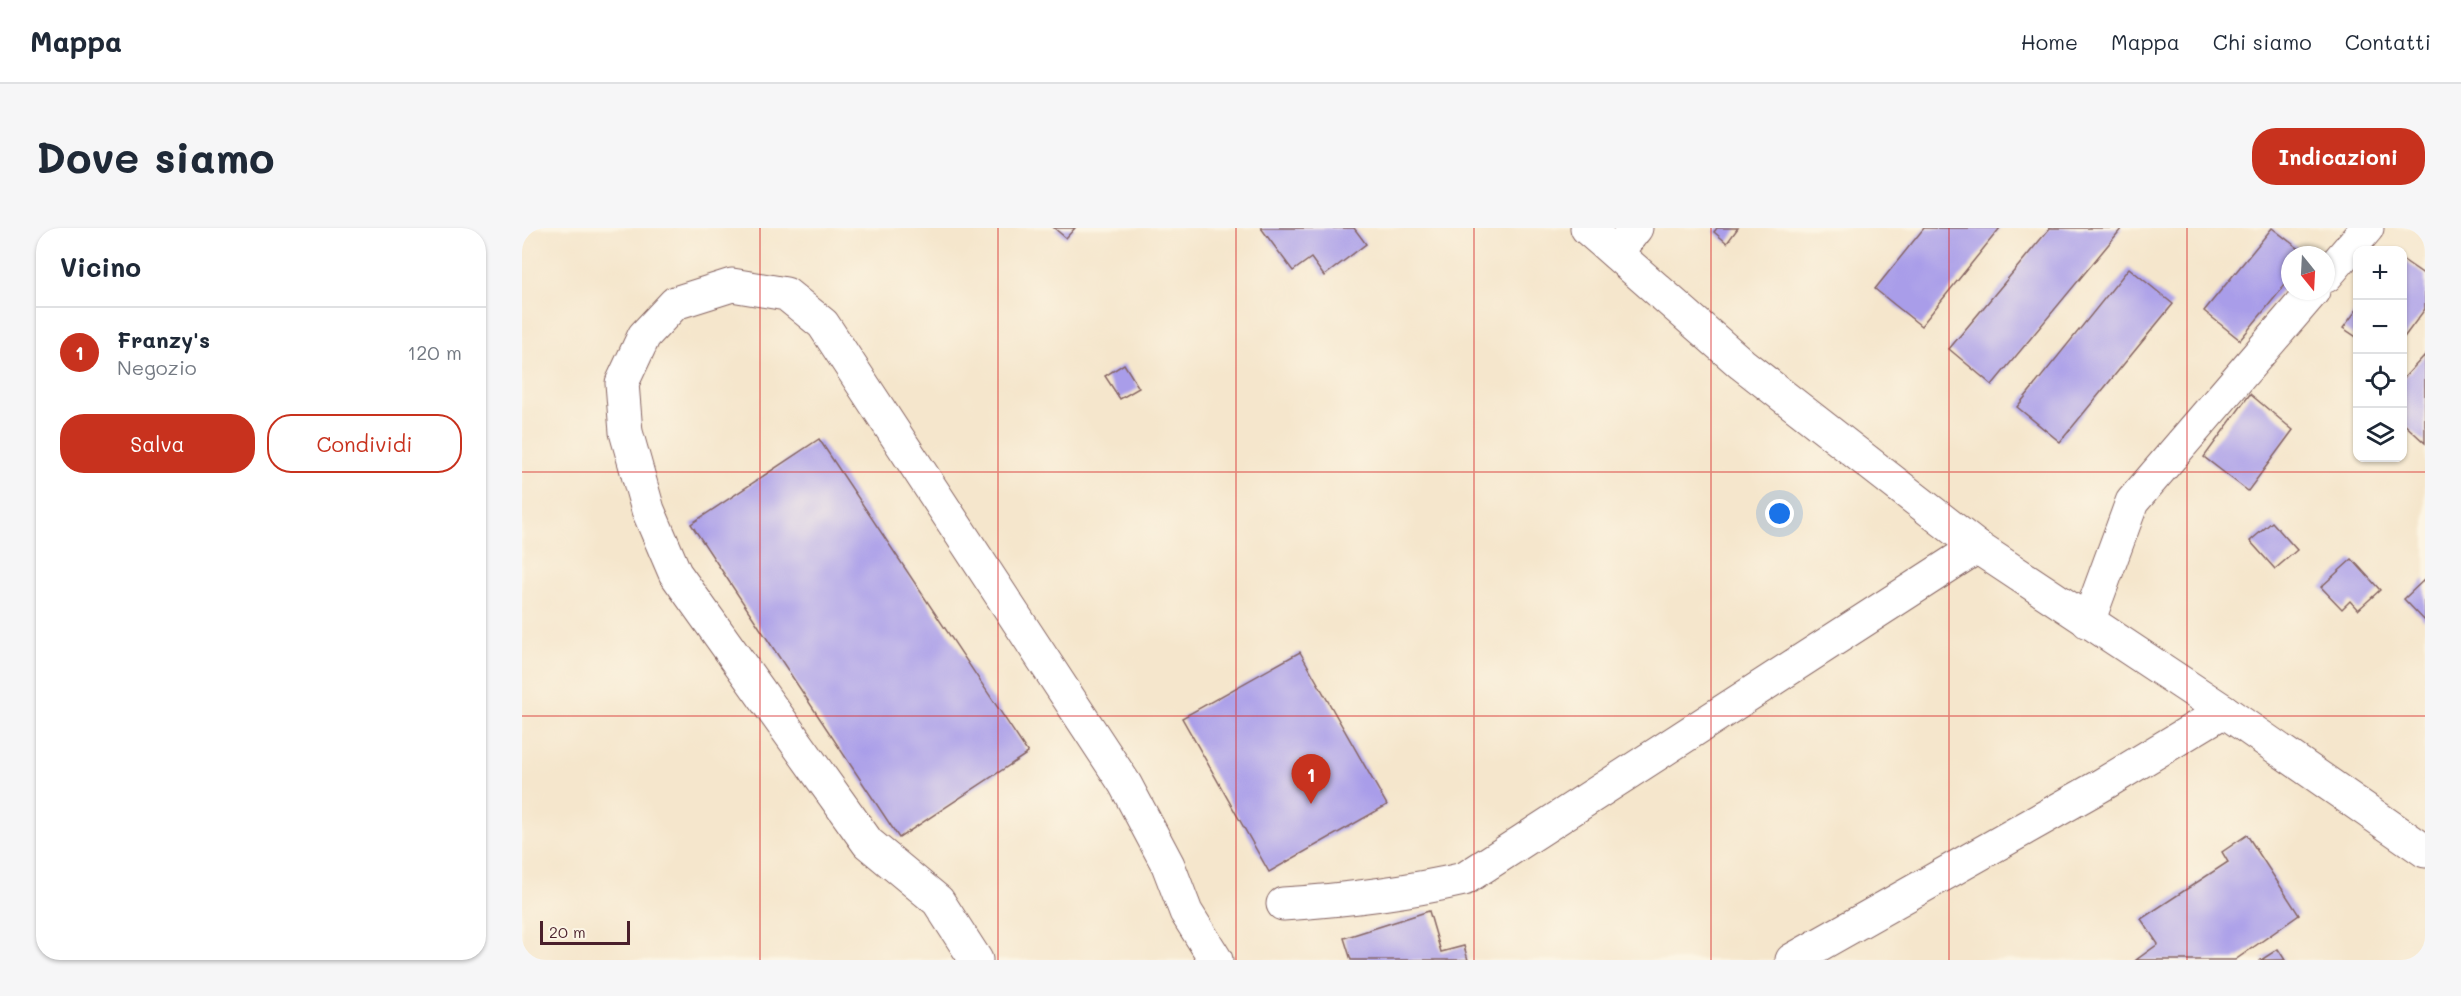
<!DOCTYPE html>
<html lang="it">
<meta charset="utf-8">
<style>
:root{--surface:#fff;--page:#f6f6f7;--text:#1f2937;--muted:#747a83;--line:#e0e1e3;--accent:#c8321e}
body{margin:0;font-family:Mali,sans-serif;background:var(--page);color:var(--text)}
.controls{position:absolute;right:18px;top:18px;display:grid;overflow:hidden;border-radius:12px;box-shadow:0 2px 4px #0004}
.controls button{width:54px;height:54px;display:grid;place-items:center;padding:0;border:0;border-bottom:2px solid var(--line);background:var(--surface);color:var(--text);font:30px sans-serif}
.compass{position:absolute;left:1759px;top:18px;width:54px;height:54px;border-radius:50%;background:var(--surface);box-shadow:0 2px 4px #0004;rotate:162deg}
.scale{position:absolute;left:18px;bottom:15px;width:90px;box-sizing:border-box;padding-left:6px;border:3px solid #4a1f2b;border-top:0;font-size:16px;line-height:21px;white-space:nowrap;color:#4a1f2b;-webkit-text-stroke:4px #fcf5e5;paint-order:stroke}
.you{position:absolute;left:1258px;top:286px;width:21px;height:21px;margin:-15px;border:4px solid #fff;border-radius:50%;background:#1a73e8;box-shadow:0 0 0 9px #1a73e833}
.badge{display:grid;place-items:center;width:39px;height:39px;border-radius:50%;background:var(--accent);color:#fff;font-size:20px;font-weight:700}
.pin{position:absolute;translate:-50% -50px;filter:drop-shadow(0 2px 3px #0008)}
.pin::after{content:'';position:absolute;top:32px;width:21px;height:18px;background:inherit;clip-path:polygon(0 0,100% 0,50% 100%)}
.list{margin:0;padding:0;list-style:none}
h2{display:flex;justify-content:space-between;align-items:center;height:78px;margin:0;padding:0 24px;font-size:26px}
h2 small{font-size:20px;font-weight:400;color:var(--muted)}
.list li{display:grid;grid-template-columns:39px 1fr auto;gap:18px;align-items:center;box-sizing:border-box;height:90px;padding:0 24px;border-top:2px solid var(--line)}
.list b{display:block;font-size:22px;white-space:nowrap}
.list p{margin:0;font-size:20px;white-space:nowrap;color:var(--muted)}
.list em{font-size:20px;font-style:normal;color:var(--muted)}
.actions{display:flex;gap:12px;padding:18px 24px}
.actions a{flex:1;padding:14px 0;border:2px solid var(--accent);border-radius:24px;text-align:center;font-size:21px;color:var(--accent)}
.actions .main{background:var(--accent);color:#fff}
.icon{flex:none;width:33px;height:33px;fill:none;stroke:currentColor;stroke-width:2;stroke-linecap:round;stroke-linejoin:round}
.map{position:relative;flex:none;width:1903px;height:732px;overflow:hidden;border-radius:24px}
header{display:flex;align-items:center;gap:36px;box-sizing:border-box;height:84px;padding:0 30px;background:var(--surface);border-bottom:2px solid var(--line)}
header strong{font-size:28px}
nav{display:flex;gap:33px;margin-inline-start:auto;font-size:21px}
.intro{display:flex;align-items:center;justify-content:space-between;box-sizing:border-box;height:144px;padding:0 36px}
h1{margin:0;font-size:42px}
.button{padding:15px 27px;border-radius:24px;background:var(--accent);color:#fff;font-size:21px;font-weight:700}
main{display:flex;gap:36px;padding:0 36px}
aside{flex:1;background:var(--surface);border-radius:24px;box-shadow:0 2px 4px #0004}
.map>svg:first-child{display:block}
</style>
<header>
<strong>Mappa</strong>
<nav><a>Home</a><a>Mappa</a><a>Chi siamo</a><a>Contatti</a></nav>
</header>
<div class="intro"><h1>Dove siamo</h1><a class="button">Indicazioni</a></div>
<main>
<aside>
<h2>Vicino<small></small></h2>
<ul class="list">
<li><span class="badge">1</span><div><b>Franzy's</b><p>Negozio</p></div><em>120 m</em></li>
</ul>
<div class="actions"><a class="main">Salva</a><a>Condividi</a></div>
</aside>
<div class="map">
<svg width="1903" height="732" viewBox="0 0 1903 732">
<rect width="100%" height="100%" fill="#fcf5e5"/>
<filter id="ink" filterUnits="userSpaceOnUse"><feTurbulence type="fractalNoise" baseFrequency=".0167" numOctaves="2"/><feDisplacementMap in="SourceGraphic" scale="12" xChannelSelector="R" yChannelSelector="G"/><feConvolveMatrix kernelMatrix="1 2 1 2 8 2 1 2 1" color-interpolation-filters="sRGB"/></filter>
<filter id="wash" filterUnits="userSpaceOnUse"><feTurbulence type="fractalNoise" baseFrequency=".008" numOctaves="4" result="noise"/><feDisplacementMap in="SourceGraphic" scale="24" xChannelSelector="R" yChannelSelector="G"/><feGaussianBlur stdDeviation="1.35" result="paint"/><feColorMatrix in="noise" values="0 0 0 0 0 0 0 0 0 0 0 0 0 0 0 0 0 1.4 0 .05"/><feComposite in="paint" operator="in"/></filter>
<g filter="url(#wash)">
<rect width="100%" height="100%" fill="#f5e6cc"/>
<g id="blocks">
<g fill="#a99de9">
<path d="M532,0H553L544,10Z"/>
<path d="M739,0H832L844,16L802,48L789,30L771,43Z"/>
<path d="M1195,0H1216L1205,15L1192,4Z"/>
<path d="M1402,0H1478L1399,98L1353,61Z"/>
<path d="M1528,0H1600L1470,157L1427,121Z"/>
<path d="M1750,0L1785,27H1768V51L1718,112L1682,83Z"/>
<path d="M1880,31L1903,47V81L1880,112Z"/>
<path d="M1607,40L1651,76L1538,214L1495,179Z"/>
<path d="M1836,80V110L1821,100Z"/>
<path d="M1903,127V215L1880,194V152Z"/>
<path d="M602,136L617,160L598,171L583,148Z"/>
<path d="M1728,166L1771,202L1726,263L1682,229Z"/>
<path d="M297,211L506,525L377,610L169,296Z"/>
<path d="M1750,294L1775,322L1753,341L1728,313Z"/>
<path d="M1830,331L1858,362L1836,382L1828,373L1820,381L1799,359Z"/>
<path d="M1903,351V393L1882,371Z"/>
<path d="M778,424L865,577L747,644L660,490Z"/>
<path d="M1725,607L1777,687L1713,732H1614L1636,716L1619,691L1706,634L1700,624Z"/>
<path d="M907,683L919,724L942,718L946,732H829L822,710Z"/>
<path d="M1756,721L1763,732H1739Z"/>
</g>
</g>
</g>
<g filter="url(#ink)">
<use href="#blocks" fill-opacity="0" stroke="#866563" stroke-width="1.5"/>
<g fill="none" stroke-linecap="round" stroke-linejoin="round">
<g stroke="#866563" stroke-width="35">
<g id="minor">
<path d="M1065,0L1220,136L1455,319L1702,483L1903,623"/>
<path d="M1094,25L1114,0"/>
<path d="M1804,48L1845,0"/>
<path d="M1566,394L1610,274L1791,63"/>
<path d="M761,676C823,672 881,665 942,651L1455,319"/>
<path d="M454,732L416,673L346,615L153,345L126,282L104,204L100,155L122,108L153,75L210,57L264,66L301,96L603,556L646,637L664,684L694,732"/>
<path d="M1270,732L1578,558L1702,483"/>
</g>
</g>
<use href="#minor" stroke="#fff" stroke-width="33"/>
</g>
</g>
<path fill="none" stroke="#d62828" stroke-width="1.5" stroke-opacity="0.55" d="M238,0V732M476,0V732M714,0V732M952,0V732M1189,0V732M1427,0V732M1665,0V732M0,244H1903M0,488H1903"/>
</svg>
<div class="controls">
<button>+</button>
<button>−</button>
<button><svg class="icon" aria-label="locate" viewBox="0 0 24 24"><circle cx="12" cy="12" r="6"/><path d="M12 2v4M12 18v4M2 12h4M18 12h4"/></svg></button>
<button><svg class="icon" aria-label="layers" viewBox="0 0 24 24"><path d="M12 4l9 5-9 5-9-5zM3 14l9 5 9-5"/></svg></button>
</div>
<svg class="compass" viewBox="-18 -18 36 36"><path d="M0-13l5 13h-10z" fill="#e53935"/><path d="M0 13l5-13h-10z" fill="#747a83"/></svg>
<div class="scale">20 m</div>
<div class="you"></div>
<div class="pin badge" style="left:789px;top:576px">1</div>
</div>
</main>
